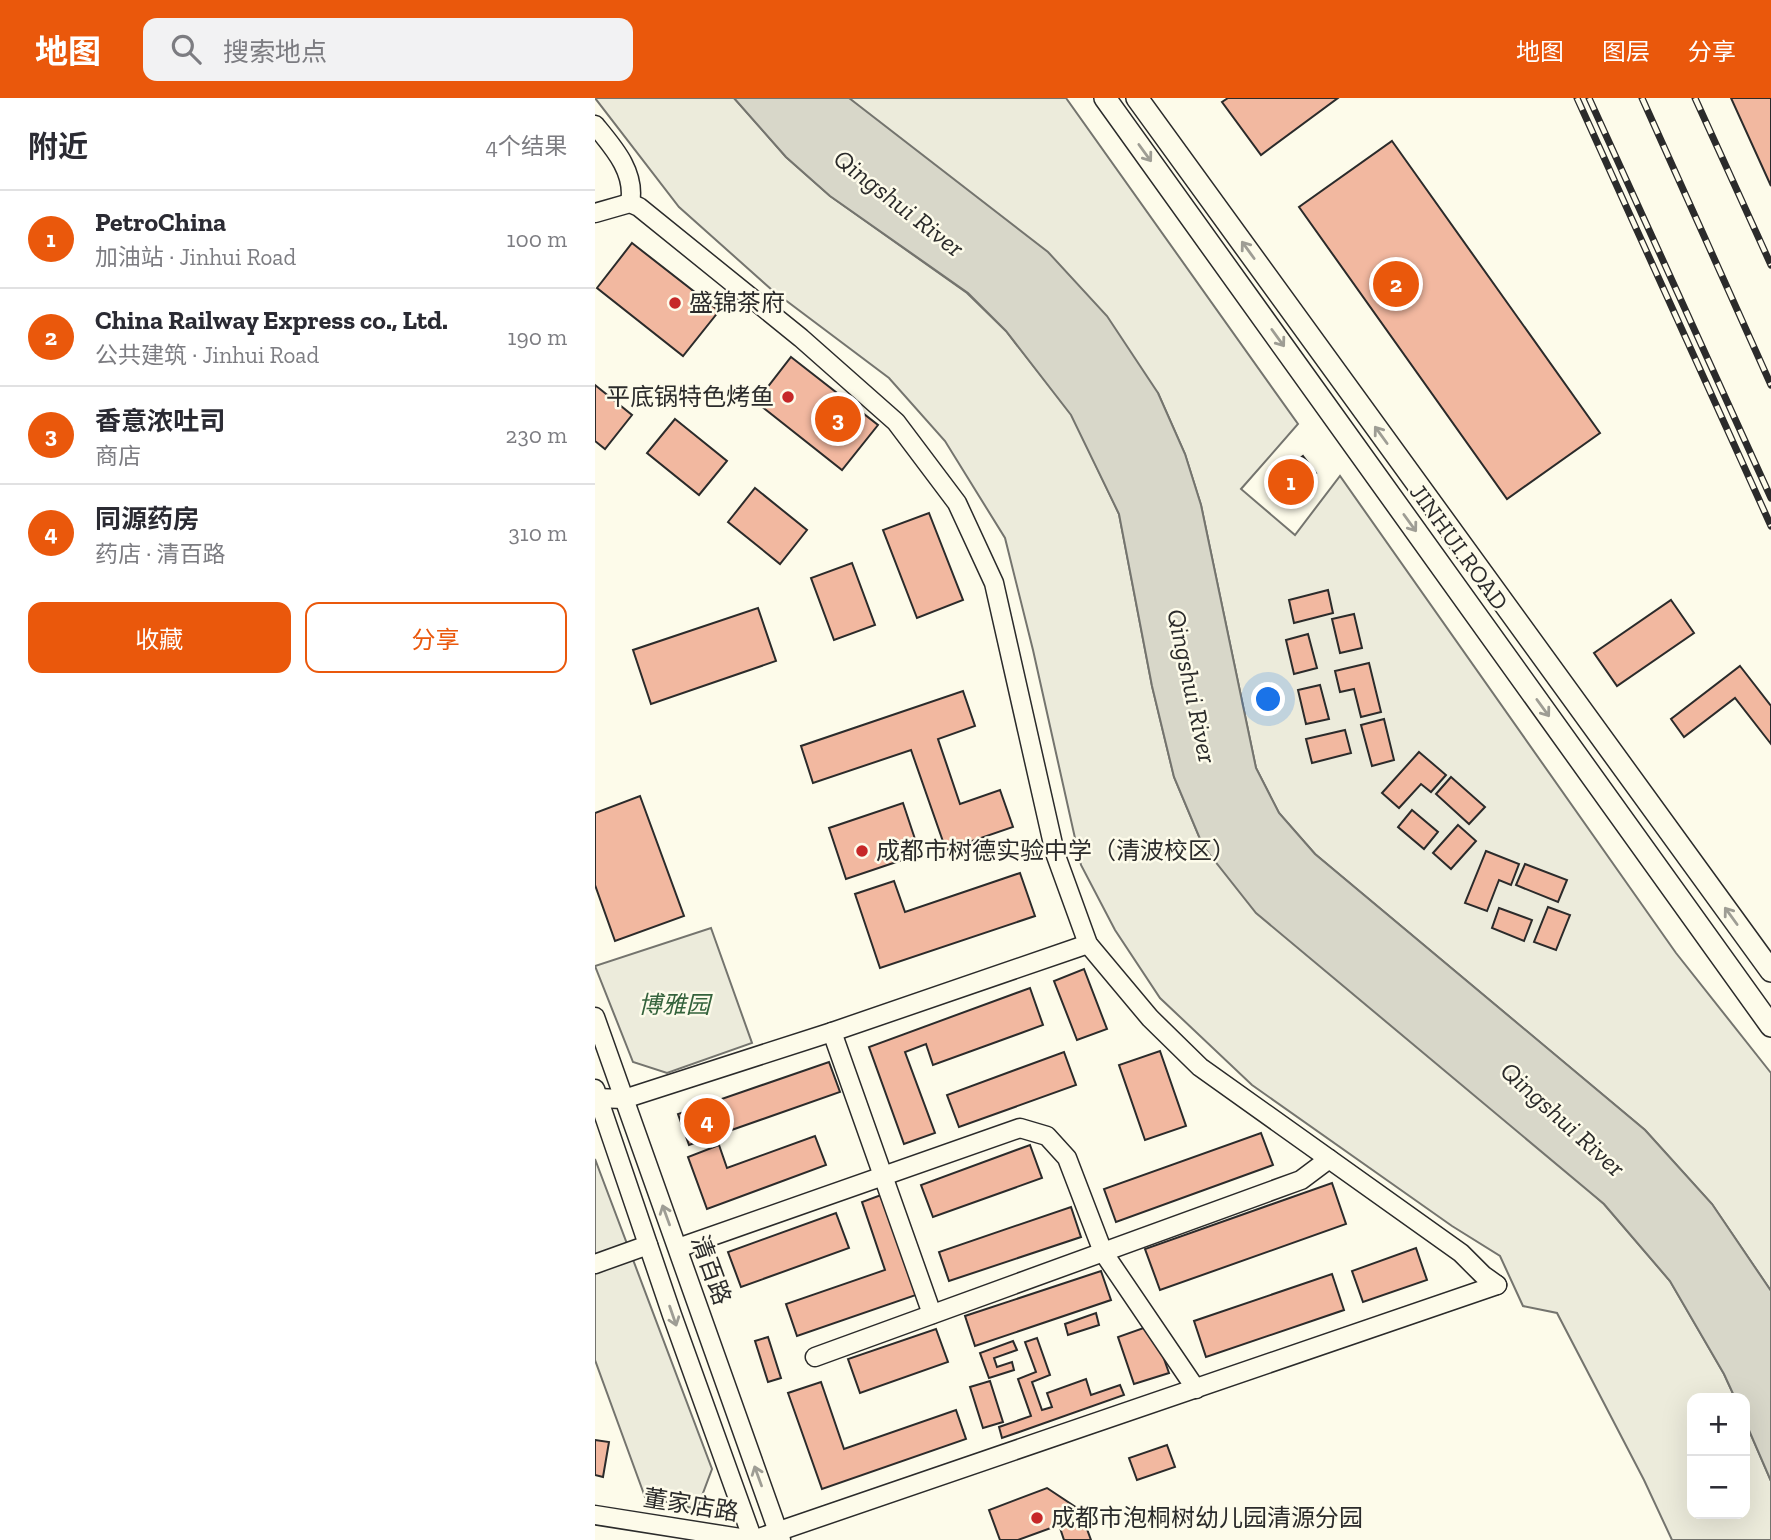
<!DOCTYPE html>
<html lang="zh">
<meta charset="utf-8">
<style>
:root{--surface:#fff;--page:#f2f2f3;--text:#2b2b33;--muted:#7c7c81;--line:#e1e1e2;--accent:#ea580c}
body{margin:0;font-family:"Zilla Slab","Noto Sans SC",serif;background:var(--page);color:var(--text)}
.controls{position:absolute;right:21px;bottom:21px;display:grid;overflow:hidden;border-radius:14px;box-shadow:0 7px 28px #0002}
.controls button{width:63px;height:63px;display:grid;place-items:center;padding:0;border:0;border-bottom:2px solid var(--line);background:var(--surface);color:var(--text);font:35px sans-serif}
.you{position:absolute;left:674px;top:602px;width:24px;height:24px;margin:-18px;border:5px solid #fff;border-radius:50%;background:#1a73e8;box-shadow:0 0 0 10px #1a73e833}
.badge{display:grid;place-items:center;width:46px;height:46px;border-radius:50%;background:var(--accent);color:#fff;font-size:23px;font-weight:700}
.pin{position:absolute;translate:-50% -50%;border:4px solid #fff;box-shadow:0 2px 7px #0006}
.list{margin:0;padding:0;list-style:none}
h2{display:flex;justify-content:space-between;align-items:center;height:91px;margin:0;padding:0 28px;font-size:30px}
h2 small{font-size:23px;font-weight:400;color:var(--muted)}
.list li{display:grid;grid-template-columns:46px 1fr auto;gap:21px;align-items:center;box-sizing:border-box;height:98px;padding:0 28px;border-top:2px solid var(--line)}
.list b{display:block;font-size:26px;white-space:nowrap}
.list p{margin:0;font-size:23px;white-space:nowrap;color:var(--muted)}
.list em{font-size:23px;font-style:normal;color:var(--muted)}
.actions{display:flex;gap:14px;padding:21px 28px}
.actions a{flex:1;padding:16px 0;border:2px solid var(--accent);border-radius:14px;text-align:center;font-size:24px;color:var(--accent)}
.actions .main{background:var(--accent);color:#fff}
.icon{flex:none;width:38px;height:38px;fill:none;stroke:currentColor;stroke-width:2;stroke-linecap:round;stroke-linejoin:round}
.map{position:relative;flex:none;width:1176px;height:1442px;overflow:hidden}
header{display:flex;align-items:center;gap:42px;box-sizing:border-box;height:98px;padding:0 35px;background:var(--accent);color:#fff}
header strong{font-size:33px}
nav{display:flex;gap:38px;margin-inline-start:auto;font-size:24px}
.search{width:490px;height:63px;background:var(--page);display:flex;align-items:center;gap:18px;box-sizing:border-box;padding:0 24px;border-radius:14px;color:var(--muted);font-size:26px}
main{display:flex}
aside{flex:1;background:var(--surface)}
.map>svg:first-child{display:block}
</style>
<header>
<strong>地图</strong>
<div class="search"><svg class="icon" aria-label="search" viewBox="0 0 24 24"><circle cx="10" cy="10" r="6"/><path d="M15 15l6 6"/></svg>搜索地点</div>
<nav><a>地图</a><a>图层</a><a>分享</a></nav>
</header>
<main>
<aside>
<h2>附近<small>4个结果</small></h2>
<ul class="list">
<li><span class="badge">1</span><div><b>PetroChina</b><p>加油站 · Jinhui Road</p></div><em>100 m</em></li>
<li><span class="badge">2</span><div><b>China Railway Express co., Ltd.</b><p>公共建筑 · Jinhui Road</p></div><em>190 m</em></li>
<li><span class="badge">3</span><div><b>香意浓吐司</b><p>商店</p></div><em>230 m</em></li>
<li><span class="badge">4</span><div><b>同源药房</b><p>药店 · 清百路</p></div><em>310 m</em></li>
</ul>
<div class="actions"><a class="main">收藏</a><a>分享</a></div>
</aside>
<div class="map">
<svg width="1176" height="1442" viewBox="0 0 1176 1442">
<rect width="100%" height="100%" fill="#fdfbea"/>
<g fill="#ecebdb" stroke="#74746e" stroke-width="2">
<path d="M0,0H139L191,59L235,98L372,195L411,233L477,317L524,416L557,588L579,679L608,748L1009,1106L1075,1183L1129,1276L1140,1300H1097V1416H1150V1323L1176,1383V1442H1077L1049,1382L962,1215L928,1208L905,1158L857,1128L657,987L565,900L520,832L486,767L438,552L410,440L350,343L294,280L177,192L84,109Z"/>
<path d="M254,0H471L703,326L646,391L700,437L745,378L1081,855L1176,975V1193L1117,1106L1050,1032L720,756L684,715L661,670L606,407L590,356L563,295Z"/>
<path d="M116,830L157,945L72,975L38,964L0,868Z"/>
<path d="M0,1061L117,1371L102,1411L50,1399L0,1262Z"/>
</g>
<path fill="#d8d7c9" stroke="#74746e" stroke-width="2" d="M139,0H254L453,154L512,218L563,295L590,356L606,407L661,670L684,715L720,756L1050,1032L1117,1106L1176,1193V1383L1150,1323V1300H1140L1129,1276L1075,1183L1009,1106L661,815L608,748L579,679L557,588L524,416L476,317L411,233L373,195L235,98L191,59Z"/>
<g fill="#f2b8a0" stroke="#2b2b2b" stroke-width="2">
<path d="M633,0H743L666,57L627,4Z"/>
<path d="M1136,0H1176V88Z"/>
<path d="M797,43L1005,335L912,401L704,109Z"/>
<path d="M37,145L124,213L88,258L2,190Z"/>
<path d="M196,259L283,327L247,372L161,304Z"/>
<path d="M0,287L37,317L10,351L0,343Z"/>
<path d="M80,321L132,363L104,397L52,355Z"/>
<path d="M708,358L721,375L704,389L690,372Z"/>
<path d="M160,390L212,432L185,466L133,424Z"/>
<path d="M334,415L368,502L322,520L288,432Z"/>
<path d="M257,465L280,527L239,542L216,480Z"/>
<path d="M733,492L738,515L699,525L694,502Z"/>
<path d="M1076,502L1099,535L1022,588L999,555Z"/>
<path d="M163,510L181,563L56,606L38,552Z"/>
<path d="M759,516L767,550L745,555L737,521Z"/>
<path d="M713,536L722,570L699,576L691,542Z"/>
<path d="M774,565L786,614L766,619L759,591L745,594L740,573Z"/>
<path d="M1145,568L1176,608V646L1140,600L1089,639L1076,621Z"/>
<path d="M725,587L734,621L711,626L703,592Z"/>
<path d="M368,593L380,628L343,641L365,706L405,692L418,729L351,752L316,652L218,685L206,648Z"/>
<path d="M789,621L799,662L777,668L766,627Z"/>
<path d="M750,632L756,655L717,665L711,641Z"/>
<path d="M824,654L851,677L836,694L826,686L804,710L787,695Z"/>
<path d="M856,679L890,709L874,726L841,696Z"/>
<path d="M45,698L89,818L20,843L0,787V715Z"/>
<path d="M308,705L325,756L251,781L234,730Z"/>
<path d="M817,712L843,734L829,751L803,729Z"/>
<path d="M863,727L881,743L856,771L838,755Z"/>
<path d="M891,753L924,766L916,787L904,782L892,813L870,805Z"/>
<path d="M930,766L972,782L963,804L921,787Z"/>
<path d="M425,775L440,818L285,870L260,796L299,783L310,814Z"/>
<path d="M953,809L975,817L961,852L939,844Z"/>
<path d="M904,810L937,822L929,843L897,830Z"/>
<path d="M489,871L512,931L482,942L459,883Z"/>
<path d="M435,890L448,927L338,967L331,946L310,954L340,1035L309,1046L274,949Z"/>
<path d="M565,953L591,1028L550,1042L524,967Z"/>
<path d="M469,954L481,987L364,1029L352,997Z"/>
<path d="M234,964L245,994L94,1047L83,1016Z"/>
<path d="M666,1035L678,1067L521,1124L509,1091Z"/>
<path d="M220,1038L231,1067L112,1111L93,1059L124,1047L132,1070Z"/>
<path d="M435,1047L447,1080L338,1119L326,1087Z"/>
<path d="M737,1085L751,1126L565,1192L550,1151Z"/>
<path d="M286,1097L321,1197L202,1238L191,1206L290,1172L267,1104Z"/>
<path d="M476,1109L486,1139L354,1183L344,1154Z"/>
<path d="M241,1115L254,1150L146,1189L133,1154Z"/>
<path d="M821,1150L832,1182L768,1204L757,1173Z"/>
<path d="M506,1173L516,1202L380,1248L370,1218Z"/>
<path d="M737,1176L749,1212L611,1259L599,1223Z"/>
<path d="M501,1215L504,1227L473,1237L470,1226Z"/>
<path d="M557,1227L574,1275L539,1286L523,1239Z"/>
<path d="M341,1231L353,1264L265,1295L253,1261Z"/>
<path d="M173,1239L186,1280L173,1284L160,1243Z"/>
<path d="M442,1240L455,1277L437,1284L447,1312L457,1309L452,1295L491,1281L496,1297L525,1287L529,1297L407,1340L404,1329L436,1318L423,1281L441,1274L430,1244Z"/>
<path d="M418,1243L422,1252L399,1260L402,1269L417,1264L419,1272L394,1280L385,1255Z"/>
<path d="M395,1283L408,1324L388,1330L375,1289Z"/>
<path d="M226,1284L249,1351L361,1312L371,1341L227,1391L193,1295Z"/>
<path d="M0,1342L14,1344L8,1379L0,1377Z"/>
<path d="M572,1347L580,1369L542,1382L534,1360Z"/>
<path d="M452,1390L485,1412L496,1442H469L464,1427L423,1442H405L394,1412Z"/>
</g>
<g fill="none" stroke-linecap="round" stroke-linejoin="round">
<g stroke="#2b2b2b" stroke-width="21">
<g id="minor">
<path d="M0,27C18,49 41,74 35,105"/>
<path d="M0,115L35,105L44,109L206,240L301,324L362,405L399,485L460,755L493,846L555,920L605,969L866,1155L888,1177L902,1187"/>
<path d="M0,919L186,1442"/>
<path d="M237,934L337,1216"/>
<path d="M0,991L77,1217L158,1442"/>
<path d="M0,1000L29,1001L237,934L493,846"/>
<path d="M83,1150L425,1030L452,1038L472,1060L508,1154L601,1291"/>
<path d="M0,1166L53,1147"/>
<path d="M220,1259L706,1082L734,1061"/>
<path d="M0,1417L158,1442L902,1187"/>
</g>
</g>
<g stroke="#2b2b2b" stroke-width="24">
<g id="major">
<path d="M510,0L1176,928"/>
<path d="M542,0L1176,873"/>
</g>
</g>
<use href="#minor" stroke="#fdfbea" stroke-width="18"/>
<use href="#major" stroke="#fdfbea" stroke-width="21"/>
<g stroke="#2b2b2b" stroke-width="7">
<g id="rail">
<path d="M982,0L1176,428"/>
<path d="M994,0L1176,400"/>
<path d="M1047,0L1176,287"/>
<path d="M1100,0L1176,167"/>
</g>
</g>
<use href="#rail" stroke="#fdfbea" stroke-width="4.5" stroke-dasharray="13" stroke-linecap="butt"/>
</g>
<defs><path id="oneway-shaft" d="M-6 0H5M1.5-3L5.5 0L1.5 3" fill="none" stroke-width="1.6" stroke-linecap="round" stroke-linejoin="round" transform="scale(1.75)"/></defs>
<g stroke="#9e9d94">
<use href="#oneway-shaft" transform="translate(550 55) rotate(54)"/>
<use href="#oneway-shaft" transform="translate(653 152) rotate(-126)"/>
<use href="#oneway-shaft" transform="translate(683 240) rotate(54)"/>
<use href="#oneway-shaft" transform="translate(786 337) rotate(-126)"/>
<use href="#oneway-shaft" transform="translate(815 425) rotate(54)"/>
<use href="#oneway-shaft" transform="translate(948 610) rotate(54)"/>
<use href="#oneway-shaft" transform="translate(1136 818) rotate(-126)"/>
<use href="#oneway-shaft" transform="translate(71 1117) rotate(-110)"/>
<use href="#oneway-shaft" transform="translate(78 1218) rotate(71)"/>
<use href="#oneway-shaft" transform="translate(163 1378) rotate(-110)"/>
</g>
<g fill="#c62828" stroke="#fdfbea" stroke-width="2.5">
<circle cx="80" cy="205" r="7"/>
<circle cx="193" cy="299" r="7"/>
<circle cx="267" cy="753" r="7"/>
<circle cx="442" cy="1420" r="7"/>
</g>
<g text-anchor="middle" stroke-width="5" stroke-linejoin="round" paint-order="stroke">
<g font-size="24" fill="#2b2b2b" stroke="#fdfbea" text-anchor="start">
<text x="94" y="213">盛锦茶府</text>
<text x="179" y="307" text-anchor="end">平底锅特色烤鱼</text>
<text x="281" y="761">成都市树德实验中学（清波校区）</text>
<text x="456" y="1428">成都市泡桐树幼儿园清源分园</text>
</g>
<g font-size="24" fill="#2b2b2b" stroke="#fdfbea">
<text transform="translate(864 449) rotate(54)" y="8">JINHUI ROAD</text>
<text transform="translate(116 1172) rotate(70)" y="8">清百路</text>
<text transform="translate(96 1407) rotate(9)" y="8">董家店路</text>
</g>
<g font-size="24" font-style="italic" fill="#34623c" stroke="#fdfbea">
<text x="79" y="915">博雅园</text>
</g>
<g font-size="26" font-style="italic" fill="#2b2b2b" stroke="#fdfbea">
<text transform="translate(304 105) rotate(38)" y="9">Qingshui River</text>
<text transform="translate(597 588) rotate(78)" y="9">Qingshui River</text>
<text transform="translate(968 1021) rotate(42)" y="9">Qingshui River</text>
</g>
</g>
</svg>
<div class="controls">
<button>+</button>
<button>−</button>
</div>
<div class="you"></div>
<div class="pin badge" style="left:696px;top:384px">1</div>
<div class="pin badge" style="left:801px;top:186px">2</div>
<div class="pin badge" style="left:243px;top:321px">3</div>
<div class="pin badge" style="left:112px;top:1023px">4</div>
</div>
</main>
